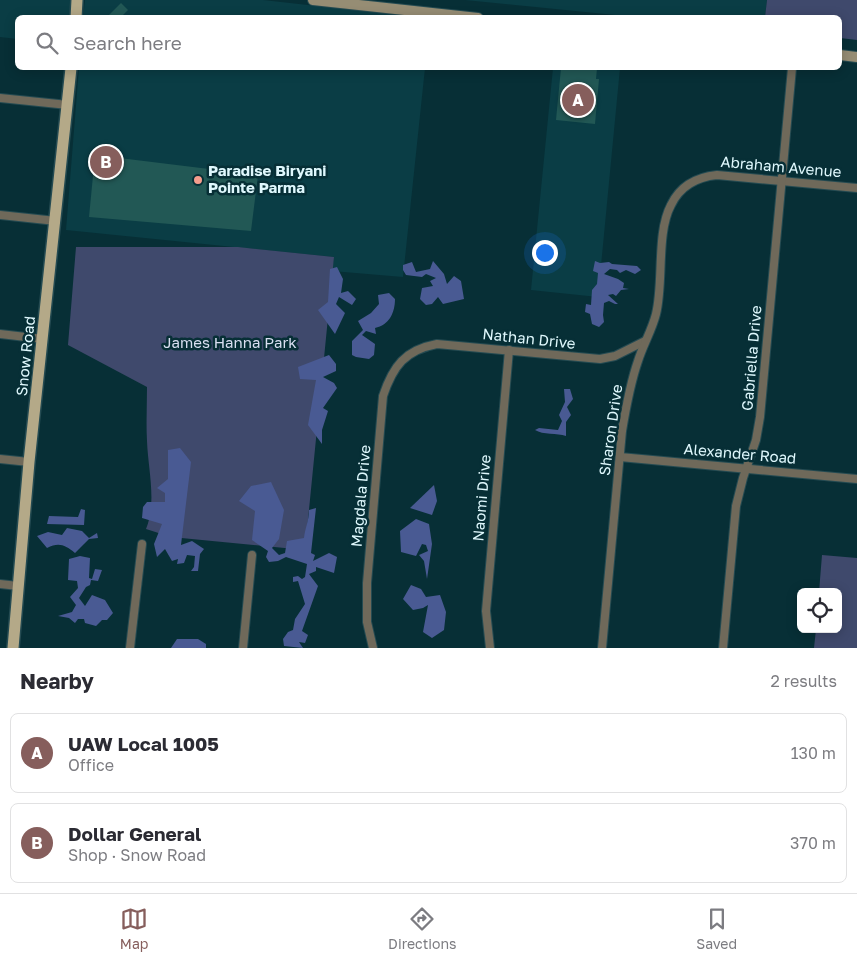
<!DOCTYPE html>
<meta charset="utf-8">
<style>
:root{--surface:#fff;--page:#f2f2f3;--text:#2b2b33;--muted:#7c7c81;--line:#e1e1e2;--accent:#865e5c}
body{margin:0;font-family:"Golos Text",sans-serif;background:var(--page);color:var(--text)}
.controls{position:absolute;right:15px;bottom:15px;display:grid;overflow:hidden;border-radius:8px;box-shadow:0 2px 12px #0003}
.controls button{width:45px;height:45px;display:grid;place-items:center;padding:0;border:0;border-bottom:1px solid var(--line);background:var(--surface);color:var(--text);font:25px sans-serif}
.you{position:absolute;left:544px;top:252px;width:18px;height:18px;margin:-12px;border:4px solid #fff;border-radius:50%;background:#1a73e8;box-shadow:0 0 0 8px #1a73e833}
.badge{display:grid;place-items:center;width:32px;height:32px;border-radius:50%;background:var(--accent);color:#fff;font-size:16px;font-weight:700}
.pin{position:absolute;translate:-50% -50%;border:2px solid #fff;box-shadow:0 1px 5px #0006}
.list{margin:0;padding:0;list-style:none}
h2{display:flex;justify-content:space-between;align-items:center;height:65px;margin:0;padding:0 20px;font-size:21px}
h2 small{font-size:16px;font-weight:400;color:var(--muted)}
.list li{display:grid;grid-template-columns:32px 1fr auto;gap:15px;align-items:center;box-sizing:border-box;height:80px;margin:0 10px 10px;padding:0 10px;border:1px solid var(--line);border-radius:8px}
.list b{display:block;font-size:19px;white-space:nowrap}
.list p{margin:0;font-size:16px;white-space:nowrap;color:var(--muted)}
.list em{font-size:16px;font-style:normal;color:var(--muted)}
.icon{flex:none;width:28px;height:28px;fill:none;stroke:currentColor;stroke-width:2;stroke-linecap:round;stroke-linejoin:round}
.map{position:relative;flex:none;width:857px;height:648px;overflow:hidden}
.search{position:absolute;background:var(--surface);box-shadow:0 2px 12px #0003;left:15px;right:15px;top:15px;height:55px;display:flex;align-items:center;gap:12px;box-sizing:border-box;padding:0 18px;border-radius:8px;color:var(--muted);font-size:19px}
.sheet{height:245px;background:var(--surface)}
nav{display:flex;justify-content:space-around;align-items:center;box-sizing:border-box;height:70px;border-top:1px solid var(--line);background:var(--surface);font-size:14px;color:var(--muted)}
nav a{display:grid;justify-items:center;gap:2px}
nav .on{color:var(--accent)}
.map>svg:first-child{display:block}
</style>
<div class="map">
<svg width="857" height="648" viewBox="0 0 857 648">
<rect width="100%" height="100%" fill="#072f36"/>
<g fill="#0a3d45">
<path d="M0,0H72L70,17L18,18L17,39L0,37Z"/>
<path d="M85,0H263L415,17L83,18Z"/>
<path d="M465,0H767L765,17L645,18Z"/>
<path d="M79,68H425L403,277L332,271L334,257L66,230Z"/>
<path d="M553,68H620L598,297L531,290Z"/>
</g>
<g fill="#3f496c">
<path d="M767,0H857V40L840,38V18L765,17Z"/>
<path d="M76,247H238L334,257L305,550L171,537L146,529C157,502 148,469 147,441C146,423 147,405 147,387L68,345Z"/>
<path d="M822,555L857,558V648H814L816,629H838V592H819Z"/>
</g>
<g fill="#495a93">
<path d="M433,261L444,274L447,284L454,276L461,281L464,299L443,304L438,297L432,304L426,305L420,299L422,288L433,286L430,281L436,278L426,274L422,277L406,275L403,270V265L412,262L416,272L430,269Z"/>
<path d="M595,261L600,263L609,262L612,264L637,266L641,270L635,274L626,270L620,273L617,270L610,269L604,274L618,279L624,283L623,288L629,289L621,290L616,296L613,294L608,295L618,304H615L609,301L604,303L603,315L604,322L599,327L592,324L590,314L585,312L586,304L591,305L592,290L597,284L598,273L593,271Z"/>
<path d="M337,267L343,279L341,293L348,291L356,299L352,305L339,297L336,304L345,313L335,334L318,310L328,302L330,269Z"/>
<path d="M389,293L395,299C395,313 389,325 375,328L376,334L366,331L362,335L375,344L374,355L369,359L356,357L352,355V341L363,330L358,321L371,313L379,304L378,295Z"/>
<path d="M329,355L336,364V371L323,377L334,383L337,388L323,408L328,411L322,430V444L308,425L316,380L300,379L298,367Z"/>
<path d="M564,389H570L573,399L567,407L571,415L566,422V436C557,433 543,435 535,430L539,428L558,430L562,421L559,415L565,402Z"/>
<path d="M180,448L191,462L181,545L192,541L204,549L200,554L198,571H191L194,567L195,556L187,555L184,563L177,564L178,559L172,561L165,549L157,557L154,544L162,524L142,518L143,507L147,502H165V493L157,488L168,479V450Z"/>
<path d="M271,482L284,510L279,539L272,548L279,555L285,553L287,541L304,538C305,528 309,521 309,510L316,508L311,553L315,555L313,561L329,553L337,557L334,573L316,567V571L309,574L318,586L302,631L308,635L305,643L299,642L303,648L284,646L283,639L288,632L293,630L295,619L305,604L298,581L293,582V577L298,576L302,579L305,577L307,564L286,557L278,561L269,562L266,557L268,551L252,540L255,511L239,501L251,486Z"/>
<path d="M434,485L437,501L432,515L410,508Z"/>
<path d="M81,509L85,510L84,525L47,524L49,516L78,517Z"/>
<path d="M416,519L429,524L432,544L427,579L424,561L419,555L428,551L426,545L422,544L416,556L401,552L400,531Z"/>
<path d="M67,528L82,531L89,538L97,533L98,538L89,539L75,553C65,545 59,542 47,548L37,536L48,532L62,535Z"/>
<path d="M80,556L90,558L89,578L92,579L95,569L102,570L98,581L91,580L90,585L86,587L79,598L85,606L92,595L105,600L113,613L107,620H102L96,626L85,623L84,619H78L75,623L69,618L58,616L72,612L76,605L70,597L78,588L77,581L68,580L69,559Z"/>
<path d="M411,585L421,589L426,597L440,595L446,612L444,630L432,638L423,632L428,605L423,608L413,610L403,599Z"/>
<path d="M177,639H198L206,644V648H171Z"/>
</g>
<g fill="#225855">
<path d="M121,3L128,10L120,18H106Z"/>
<path d="M561,68H597L596,79H599L595,124L556,120Z"/>
<path d="M95,155L258,175L251,231L89,217Z"/>
</g>
<g fill="none" stroke-linecap="round" stroke-linejoin="round">
<g stroke="#254b52" stroke-width="10">
<g id="street">
<path d="M0,98L68,105"/>
<path d="M0,215L56,221"/>
<path d="M0,334L43,339"/>
<path d="M620,457L857,479"/>
<path d="M0,459L29,462"/>
<path d="M0,584L18,586"/>
<path d="M130,648L142,544"/>
<path d="M243,648L252,555"/>
<path d="M373,648L367,622V583L383,396C393,366 405,350 437,344L600,359L615,356L645,341"/>
<path d="M490,648L486,611L509,350"/>
<path d="M602,648L622,431C626,407 630,384 638,361C643,345 652,330 656,314C664,282 656,233 671,205C680,186 697,177 717,175L857,188"/>
<path d="M723,648L736,506L743,478L756,440L760,417L792,68"/>
</g>
</g>
<g stroke="#254b52" stroke-width="12">
<g id="secondary">
<path d="M313,0L478,18"/>
<path d="M840,55L857,57"/>
</g>
</g>
<g stroke="#254b52" stroke-width="14">
<g id="primary">
<path d="M76,18L77,0"/>
<path d="M13,648L29,462L71,68"/>
</g>
</g>
<use href="#street" stroke="#6f695a" stroke-width="8"/>
<use href="#secondary" stroke="#968d74" stroke-width="10"/>
<use href="#primary" stroke="#b4a988" stroke-width="11"/>
</g>
<circle fill="#f59d8d" stroke="#072f36" stroke-width="2" cx="198" cy="180" r="5"/>
<g text-anchor="middle" stroke-width="5" stroke-linejoin="round" paint-order="stroke">
<g font-size="15" fill="#dff8fd" stroke="#072f36">
<text transform="translate(781 167) rotate(5)" y="5">Abraham Avenue</text>
<text transform="translate(529 339) rotate(6)" y="5">Nathan Drive</text>
<text transform="translate(26 356) rotate(-84)" y="5">Snow Road</text>
<text transform="translate(752 358) rotate(-85)" y="5">Gabriella Drive</text>
<text transform="translate(611 430) rotate(-82)" y="5">Sharon Drive</text>
<text transform="translate(740 454) rotate(5)" y="5">Alexander Road</text>
<text transform="translate(361 496) rotate(-85)" y="5">Magdala Drive</text>
<text transform="translate(482 498) rotate(-85)" y="5">Naomi Drive</text>
</g>
<g font-size="15" font-weight="bold" fill="#dff8fd" stroke="#072f36" text-anchor="start">
<text x="208" y="176">Paradise Biryani<tspan x="208" dy="17">Pointe Parma</tspan></text>
</g>
<g font-size="15" fill="#d9dff1" stroke="#072f36">
<text x="230" y="348">James Hanna Park</text>
</g>
</g>
</svg>
<div class="controls">
<button><svg class="icon" aria-label="locate" viewBox="0 0 24 24"><circle cx="12" cy="12" r="6"/><path d="M12 2v4M12 18v4M2 12h4M18 12h4"/></svg></button>
</div>
<div class="you"></div>
<div class="pin badge" style="left:578px;top:100px">A</div>
<div class="pin badge" style="left:106px;top:162px">B</div>
<div class="search"><svg class="icon" aria-label="search" viewBox="0 0 24 24"><circle cx="10" cy="10" r="6"/><path d="M15 15l6 6"/></svg>Search here</div>
</div>
<section class="sheet">
<h2>Nearby<small>2 results</small></h2>
<ul class="list">
<li><span class="badge">A</span><div><b>UAW Local 1005</b><p>Office</p></div><em>130 m</em></li>
<li><span class="badge">B</span><div><b>Dollar General</b><p>Shop · Snow Road</p></div><em>370 m</em></li>
</ul>
</section>
<nav>
<a class="on"><svg class="icon" aria-label="map" viewBox="0 0 24 24"><path d="M3 6l6-2 6 2 6-2v14l-6 2-6-2-6 2zM9 4v14M15 6v14"/></svg>Map</a>
<a><svg class="icon" aria-label="directions" viewBox="0 0 24 24"><path d="M12 3l9 9-9 9-9-9zM9 14v-3h6M13 9l2 2-2 2"/></svg>Directions</a>
<a><svg class="icon" aria-label="saved" viewBox="0 0 24 24"><path d="M7 4h10v16l-5-4-5 4z"/></svg>Saved</a>
</nav>
